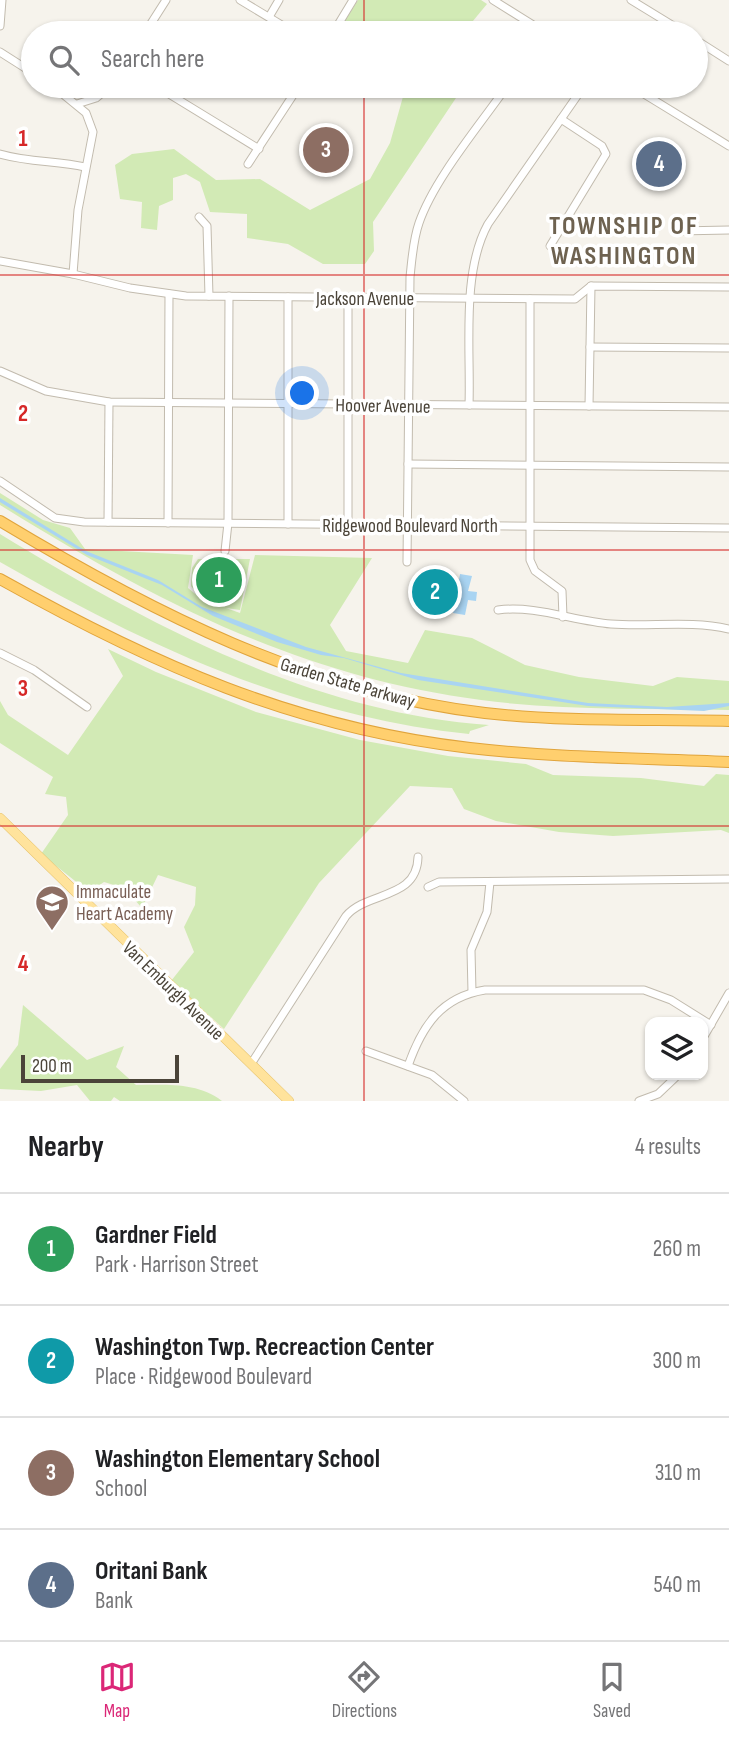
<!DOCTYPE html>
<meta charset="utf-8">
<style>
:root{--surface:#fff;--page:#f6f6f6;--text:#202124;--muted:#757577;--line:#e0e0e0;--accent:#db2777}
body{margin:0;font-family:"Sofia Sans Condensed",sans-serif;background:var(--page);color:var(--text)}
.controls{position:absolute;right:21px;bottom:21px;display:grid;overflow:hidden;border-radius:14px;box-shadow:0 2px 5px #0004}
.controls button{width:63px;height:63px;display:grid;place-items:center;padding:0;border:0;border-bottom:2px solid var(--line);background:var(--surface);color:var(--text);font:35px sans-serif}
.scale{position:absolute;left:21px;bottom:18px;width:158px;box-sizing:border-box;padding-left:7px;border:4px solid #4b4439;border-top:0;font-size:19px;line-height:24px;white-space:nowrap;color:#4b4439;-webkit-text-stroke:5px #fff;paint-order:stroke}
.you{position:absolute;left:303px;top:394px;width:24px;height:24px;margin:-18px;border:5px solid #fff;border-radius:50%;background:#1a73e8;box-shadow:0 0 0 10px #1a73e833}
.badge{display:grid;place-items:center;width:46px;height:46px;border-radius:50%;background:var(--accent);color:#fff;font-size:23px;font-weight:700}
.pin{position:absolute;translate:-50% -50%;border:4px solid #fff;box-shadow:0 2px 7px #0006}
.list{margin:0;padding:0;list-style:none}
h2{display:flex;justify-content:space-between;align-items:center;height:91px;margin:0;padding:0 28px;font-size:30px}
h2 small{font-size:23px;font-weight:400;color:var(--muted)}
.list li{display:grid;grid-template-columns:46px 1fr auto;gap:21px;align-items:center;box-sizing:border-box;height:112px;padding:0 28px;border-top:2px solid var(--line)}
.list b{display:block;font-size:26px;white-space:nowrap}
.list p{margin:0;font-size:23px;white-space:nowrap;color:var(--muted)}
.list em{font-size:23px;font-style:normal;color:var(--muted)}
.icon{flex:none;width:38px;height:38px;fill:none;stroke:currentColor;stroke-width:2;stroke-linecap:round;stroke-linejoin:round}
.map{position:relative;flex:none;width:729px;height:1101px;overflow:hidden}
.search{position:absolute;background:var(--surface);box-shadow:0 2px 5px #0004;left:21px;right:21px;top:21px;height:77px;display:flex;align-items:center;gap:18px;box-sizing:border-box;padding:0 24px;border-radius:38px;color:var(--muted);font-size:26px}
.sheet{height:539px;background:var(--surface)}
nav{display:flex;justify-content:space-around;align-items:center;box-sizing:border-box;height:98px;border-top:2px solid var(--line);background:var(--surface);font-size:19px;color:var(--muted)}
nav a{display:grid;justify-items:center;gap:4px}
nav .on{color:var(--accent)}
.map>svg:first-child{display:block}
</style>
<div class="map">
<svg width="729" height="1101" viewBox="0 0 729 1101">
<rect width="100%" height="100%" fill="#f6f3ec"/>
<g fill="#d2eab5">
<path d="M358,0H481L487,4L463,33H337Z"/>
<path d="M406,86H464L373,222L374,251L365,264H323L288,244L247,238V214L210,212L200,182L186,174L173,178V200L159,206L157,230L141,228L142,202L120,199L115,165L132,154L174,149L216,180L260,179L310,210L370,179L390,143Z"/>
<path d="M0,493L43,520L70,528L85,549L193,555L188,588L205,602L191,586L192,568L198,559H250L240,610L226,608L240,613L255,555L372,558L330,625L346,651L408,663L425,630L472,638L525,665L579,677L653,686L677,677L729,681V710C647,708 562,711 481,700C298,676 155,601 0,505Z"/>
<path d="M0,534C147,624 313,713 489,725L470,731L469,734C299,717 146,646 0,562Z"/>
<path d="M108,649L156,672L256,712L360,740L448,756L526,764L553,775L641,778L704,786L716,774L729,775V833L721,830L613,836L559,832L496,821L464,809L452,788L410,786L319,883L224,1029L171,981L194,952L184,927L195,905L196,887L158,875L142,908L124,888L104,882L89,892L41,854L68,815L66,797L45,794L53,777L0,743V701L8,715L68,755L123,676Z"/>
<path d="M23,1005L87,1060L124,1046L116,1067L136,1085C166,1085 197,1082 222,1101H120L114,1097L111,1101H90L77,1085L41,1091L0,1089V1069L18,1045Z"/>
</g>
<g fill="#a9d4f2">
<path d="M0,498L86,551L158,580L202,607L306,647L401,673L588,703L667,707L729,703V706L704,711L588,706L418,680L344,658L321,655L277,642L213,616L162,585L87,555L0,502Z"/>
<path d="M460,574L472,576L468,591L477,592L476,601L468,600L465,615L453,613Z"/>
</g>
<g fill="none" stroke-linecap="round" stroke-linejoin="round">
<g stroke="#c2bbae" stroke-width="9">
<g id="minor">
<path d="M240,0L295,33"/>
<path d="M493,0L546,33"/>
<path d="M631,0L685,33"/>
<path d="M269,17L279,0"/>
<path d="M0,26L2,0"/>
<path d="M145,33L166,0"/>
<path d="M333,33L353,0"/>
<path d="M696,40L729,61"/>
<path d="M0,52L33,73"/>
<path d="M53,86L86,113L93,132L78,210L73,274"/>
<path d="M156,86L259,149"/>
<path d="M631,86L729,146"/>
<path d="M77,104L96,98L110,86"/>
<path d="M0,154C29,162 56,161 85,167"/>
<path d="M248,164L299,86"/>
<path d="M199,217L207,226L209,296"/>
<path d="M678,231L729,230"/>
<path d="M550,246L606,154L602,146L561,119"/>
<path d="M0,261L73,274L130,288L186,296L575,299L591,286L729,287"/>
<path d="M288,297V524"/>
<path d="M348,297V525"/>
<path d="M530,299V560L535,571L562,591L563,617"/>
<path d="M590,347L729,348"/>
<path d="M0,371L46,391L109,402L729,407"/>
<path d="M469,405C471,350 461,273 488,224L584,86"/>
<path d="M589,406L591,286"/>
<path d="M408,464L729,467"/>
<path d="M0,481L55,518L84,522L729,528"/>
<path d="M108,522L109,402"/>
<path d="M168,523L169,294"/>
<path d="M225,551L228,523L229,296"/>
<path d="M407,562L410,277C412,259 413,240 419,223C434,179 480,125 507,86"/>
<path d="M498,610C535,605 574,621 611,624C650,627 690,620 729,629"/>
<path d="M0,653L34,670L87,707"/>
<path d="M428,887L439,882L729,879"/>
<path d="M472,992L471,950L487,912L490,882"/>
<path d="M703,1038L729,993"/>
<path d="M366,1051L432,1075L464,1101"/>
<path d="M251,1064L346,916C367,891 417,900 418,857"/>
<path d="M408,1066C422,1026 441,997 485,990H644L671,1000L711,1025"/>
<path d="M639,1101L658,1094L678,1075"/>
</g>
</g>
<g stroke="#e6c16a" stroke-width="10">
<path id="major" d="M0,818L289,1101"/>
</g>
<g stroke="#e0a43c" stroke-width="12">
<g id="highway">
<path d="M0,521C151,612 307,692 485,713C566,722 648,719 729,721"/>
<path d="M0,579C152,664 295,728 470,748C556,758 643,758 729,762"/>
</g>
</g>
<use href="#minor" stroke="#fff" stroke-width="7"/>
<use href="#major" stroke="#ffe39c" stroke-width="9"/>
<use href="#highway" stroke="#ffcf6e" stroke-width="10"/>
</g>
<path fill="none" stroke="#d62828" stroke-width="2" stroke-opacity="0.55" d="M364,0V33M364,86V1101M0,275H729M0,550H729M0,826H729"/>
<defs>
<g id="school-pin" transform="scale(1.75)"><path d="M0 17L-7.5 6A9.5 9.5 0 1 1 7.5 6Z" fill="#8d6e63" stroke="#fff"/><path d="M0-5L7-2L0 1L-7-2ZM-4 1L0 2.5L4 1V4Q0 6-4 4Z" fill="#fff"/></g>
</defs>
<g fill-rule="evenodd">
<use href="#school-pin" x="52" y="902"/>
</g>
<g text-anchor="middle" stroke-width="7" stroke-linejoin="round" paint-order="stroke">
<g font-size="19" fill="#4b4439" stroke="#fff">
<text x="365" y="305">Jackson Avenue</text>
<text transform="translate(383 405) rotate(1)" y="7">Hoover Avenue</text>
<text x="410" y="532">Ridgewood Boulevard North</text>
<text transform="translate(348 682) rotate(16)" y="7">Garden State Parkway</text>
<text transform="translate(174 990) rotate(44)" y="7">Van Emburgh Avenue</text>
</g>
<g font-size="19" fill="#785e54" stroke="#fff" text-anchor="start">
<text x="76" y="898">Immaculate<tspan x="76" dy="22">Heart Academy</tspan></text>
</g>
<g font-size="26" font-weight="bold" letter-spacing="2" fill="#6e6250" stroke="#fff">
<text x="624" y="234">TOWNSHIP OF<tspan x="624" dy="30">WASHINGTON</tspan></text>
</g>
</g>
<g font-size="23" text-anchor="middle" font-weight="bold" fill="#d62828" stroke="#fff" stroke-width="7" stroke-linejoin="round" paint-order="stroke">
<text x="23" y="146">1</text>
<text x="23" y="421">2</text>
<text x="23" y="696">3</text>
<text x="23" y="971">4</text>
</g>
</svg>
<div class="controls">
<button><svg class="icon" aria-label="layers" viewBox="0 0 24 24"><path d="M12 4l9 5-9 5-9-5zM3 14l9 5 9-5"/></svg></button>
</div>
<div class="scale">200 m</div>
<div class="you"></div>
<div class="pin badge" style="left:219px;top:580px;background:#2e9e5b">1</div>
<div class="pin badge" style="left:435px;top:592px;background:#0f9aa8">2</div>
<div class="pin badge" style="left:326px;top:150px;background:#8d6e63">3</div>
<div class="pin badge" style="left:659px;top:164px;background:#5c6f8a">4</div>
<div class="search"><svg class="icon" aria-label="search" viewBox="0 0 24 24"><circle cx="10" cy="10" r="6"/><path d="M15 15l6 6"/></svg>Search here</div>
</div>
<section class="sheet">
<h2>Nearby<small>4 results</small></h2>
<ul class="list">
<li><span class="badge" style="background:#2e9e5b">1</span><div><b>Gardner Field</b><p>Park · Harrison Street</p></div><em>260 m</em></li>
<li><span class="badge" style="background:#0f9aa8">2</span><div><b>Washington Twp. Recreaction Center</b><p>Place · Ridgewood Boulevard</p></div><em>300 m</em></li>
<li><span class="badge" style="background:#8d6e63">3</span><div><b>Washington Elementary School</b><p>School</p></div><em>310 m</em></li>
<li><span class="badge" style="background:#5c6f8a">4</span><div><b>Oritani Bank</b><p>Bank</p></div><em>540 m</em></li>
</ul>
</section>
<nav>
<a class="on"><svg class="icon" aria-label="map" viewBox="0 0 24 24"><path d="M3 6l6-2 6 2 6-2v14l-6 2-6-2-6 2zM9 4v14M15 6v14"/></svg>Map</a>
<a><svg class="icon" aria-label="directions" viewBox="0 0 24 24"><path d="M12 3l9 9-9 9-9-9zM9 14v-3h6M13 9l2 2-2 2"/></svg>Directions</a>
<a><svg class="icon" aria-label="saved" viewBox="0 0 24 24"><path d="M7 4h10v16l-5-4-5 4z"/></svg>Saved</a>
</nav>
